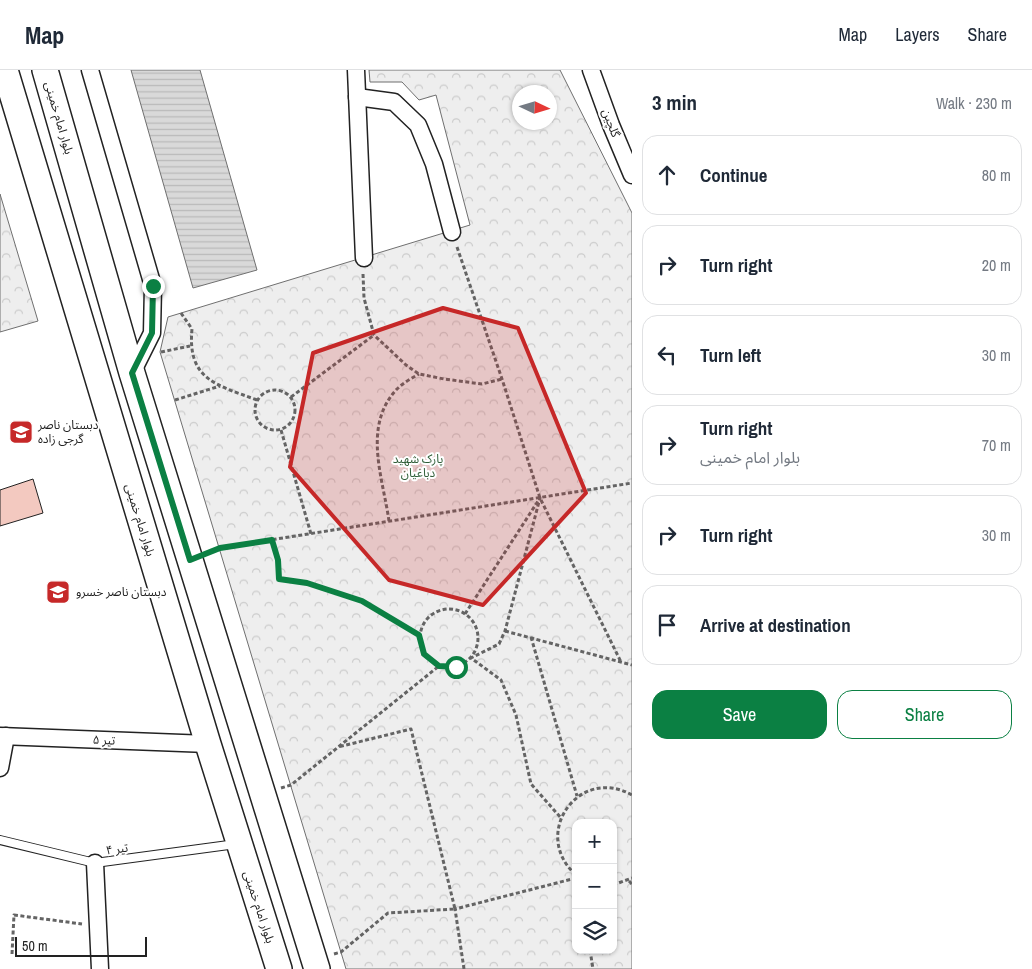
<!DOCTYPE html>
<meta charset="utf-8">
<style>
:root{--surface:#fff;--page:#f2f2f3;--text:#1f2937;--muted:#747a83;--line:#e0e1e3;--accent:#0b8043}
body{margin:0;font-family:"Archivo Narrow","Noto Sans Arabic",sans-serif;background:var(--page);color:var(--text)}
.controls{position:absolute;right:15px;bottom:15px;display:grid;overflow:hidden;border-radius:10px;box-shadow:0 1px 4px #0004}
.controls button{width:45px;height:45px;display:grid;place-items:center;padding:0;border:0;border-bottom:1px solid var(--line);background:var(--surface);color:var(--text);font:25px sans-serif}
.compass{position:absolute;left:512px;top:15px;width:45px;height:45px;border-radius:50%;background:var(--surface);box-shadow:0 1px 4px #0004;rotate:94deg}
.scale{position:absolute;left:15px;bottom:12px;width:132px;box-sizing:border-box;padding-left:5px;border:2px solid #222;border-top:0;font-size:14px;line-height:18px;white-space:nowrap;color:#222;-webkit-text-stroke:4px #fff;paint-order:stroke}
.stop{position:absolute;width:15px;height:15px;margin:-11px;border:4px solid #0b8043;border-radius:50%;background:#fff}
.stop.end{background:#0b8043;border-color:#fff;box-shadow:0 1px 5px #0008}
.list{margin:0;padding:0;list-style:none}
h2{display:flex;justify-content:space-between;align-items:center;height:65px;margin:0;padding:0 20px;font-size:21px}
h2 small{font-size:16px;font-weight:400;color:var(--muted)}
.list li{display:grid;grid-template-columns:32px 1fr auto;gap:15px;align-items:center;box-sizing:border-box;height:80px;margin:0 10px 10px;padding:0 10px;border:1px solid var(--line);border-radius:15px}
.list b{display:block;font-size:19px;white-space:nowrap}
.list p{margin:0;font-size:16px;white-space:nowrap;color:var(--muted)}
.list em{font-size:16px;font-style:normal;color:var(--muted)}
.actions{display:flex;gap:10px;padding:15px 20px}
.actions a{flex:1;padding:11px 0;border:1px solid var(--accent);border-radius:15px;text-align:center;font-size:18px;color:var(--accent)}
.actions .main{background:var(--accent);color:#fff}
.icon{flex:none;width:28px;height:28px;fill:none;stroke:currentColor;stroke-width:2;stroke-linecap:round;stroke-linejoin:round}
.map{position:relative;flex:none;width:632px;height:899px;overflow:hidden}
header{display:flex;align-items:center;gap:30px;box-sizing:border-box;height:70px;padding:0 25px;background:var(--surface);border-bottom:1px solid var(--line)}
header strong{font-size:24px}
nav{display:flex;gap:28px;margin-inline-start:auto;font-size:18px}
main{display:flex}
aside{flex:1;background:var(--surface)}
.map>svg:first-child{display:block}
</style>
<header>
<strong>Map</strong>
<nav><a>Map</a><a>Layers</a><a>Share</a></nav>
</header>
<main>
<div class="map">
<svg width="632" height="899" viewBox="0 0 632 899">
<defs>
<pattern id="park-crowns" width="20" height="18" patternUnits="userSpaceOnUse" patternTransform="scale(1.25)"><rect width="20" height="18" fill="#eee"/><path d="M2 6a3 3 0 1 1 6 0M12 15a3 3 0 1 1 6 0" fill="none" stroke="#ccc"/></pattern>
<pattern id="water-rules" width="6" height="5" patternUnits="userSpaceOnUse" patternTransform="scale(1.25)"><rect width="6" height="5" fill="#d9d9d9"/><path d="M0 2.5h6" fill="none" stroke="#bababa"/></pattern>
</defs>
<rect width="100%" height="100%" fill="#fff"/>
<g fill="url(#park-crowns)" stroke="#6f6f6f" fill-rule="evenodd">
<path d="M369,0H560L632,143V899H346L160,282L168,247L470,155L436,25L419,30L402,12H370ZM520,22H550V52H520ZM576,753H613V880H576Z"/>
<path d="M0,124L38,251L0,262Z"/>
</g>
<path fill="url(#water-rules)" stroke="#6f6f6f" d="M131,0H200L257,200L193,218Z"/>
<path fill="#f3c9c0" stroke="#222" d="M33,409L43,443L0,456V420Z"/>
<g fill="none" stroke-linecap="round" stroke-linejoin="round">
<g stroke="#222" stroke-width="10">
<path id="service" d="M0,770L95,793L236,774"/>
</g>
<g stroke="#222" stroke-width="19">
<g id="minor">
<path d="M90,0L153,216L152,263L132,303"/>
<path d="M356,0L364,188"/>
<path d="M591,0L611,55L632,105"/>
<path d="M357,27L394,32L418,55L434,94L452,162"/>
<path d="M0,666L208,674"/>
<path d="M0,698L6,666"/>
<path d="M95,793L100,899"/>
</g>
</g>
<g stroke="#222" stroke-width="28">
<g id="primary">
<path d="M5,0L208,674L279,899"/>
<path d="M45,0L132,303L317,899"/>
</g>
</g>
<g stroke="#646464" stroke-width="3" stroke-dasharray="4 2.5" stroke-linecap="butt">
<path d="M457,177L502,309L540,428L621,592"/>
<path d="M363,204L364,228L374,265L406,295L419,304L444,309L482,314L502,309"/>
<path d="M181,243L192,259C187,310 217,315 257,330"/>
<path d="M161,282L190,276"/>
<circle cx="275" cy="340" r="20"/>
<path d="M291,327L374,265"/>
<path d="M175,330L220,316"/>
<path d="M281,360L311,464"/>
<path d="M389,451C383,408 362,356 397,319C403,313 412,308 419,304"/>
<path d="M272,470L278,490L279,509L307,513L362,531L419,565"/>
<path d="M209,482L219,478L632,413"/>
<circle cx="449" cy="568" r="29"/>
<path d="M465,544L540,428L505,561L499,574L471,588L501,610L516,645L531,714L561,748"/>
<path d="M505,561L632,595"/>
<path d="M531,567L577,726"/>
<path d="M281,718L291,715L439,596"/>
<path d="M576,805C530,764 579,695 632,725"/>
<path d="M629,811L632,814"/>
<path d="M613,815L632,808"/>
<path d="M590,880L593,899"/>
<path d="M12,884L14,845L82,854"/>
<path d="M334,884L341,882L388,843L455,839L411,659L338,677"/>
<path d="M464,899L455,839L576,808"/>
</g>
<use href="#service" stroke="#fff" stroke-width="8"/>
<use href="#minor" stroke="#fff" stroke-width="16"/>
<use href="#primary" stroke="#fff" stroke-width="25"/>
</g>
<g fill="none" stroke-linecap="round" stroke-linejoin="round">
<path stroke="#0b8043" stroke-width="6" d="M153,216L152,263L132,303L190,490L220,478L272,470L278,490L279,509L307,513L362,531L419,565L424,584L439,596L456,597"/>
</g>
<path fill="#c62828" fill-opacity="0.2" stroke="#c62828" stroke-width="4" stroke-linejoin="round" d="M443,238L518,258L586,423L483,535L389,510L290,397L313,283Z"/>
<defs>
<g id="school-square" transform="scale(1.25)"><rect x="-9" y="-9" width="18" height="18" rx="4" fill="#c62828" stroke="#fff"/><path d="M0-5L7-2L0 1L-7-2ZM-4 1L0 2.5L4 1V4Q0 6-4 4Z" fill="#fff"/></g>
</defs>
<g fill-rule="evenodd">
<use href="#school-square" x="21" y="362"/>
<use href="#school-square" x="58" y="522"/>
</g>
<g text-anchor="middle" stroke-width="4" stroke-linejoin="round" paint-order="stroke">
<g font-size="12" fill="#222" stroke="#fff">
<text transform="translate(59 48) rotate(74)" y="4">بلوار امام خمینی</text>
<text transform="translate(611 53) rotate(69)" y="4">گلچین</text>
<text transform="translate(140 450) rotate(73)" y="4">بلوار امام خمینی</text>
<text transform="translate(104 670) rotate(3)" y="4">تیر ۵</text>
<text transform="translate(117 779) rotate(-8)" y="4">تیر ۴</text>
<text transform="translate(259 837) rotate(72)" y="4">بلوار امام خمینی</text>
</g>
<g font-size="12" fill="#222" stroke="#fff" text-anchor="start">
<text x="38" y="359">دبستان ناصر<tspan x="38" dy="14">گرجی زاده</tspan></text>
<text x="76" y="526">دبستان ناصر خسرو</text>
</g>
<g font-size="12" fill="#2f5e38" stroke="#fff">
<text x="418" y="393">پارک شهید<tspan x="418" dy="14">دباغیان</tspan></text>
</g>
</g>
</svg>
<div class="controls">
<button>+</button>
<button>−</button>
<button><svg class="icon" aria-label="layers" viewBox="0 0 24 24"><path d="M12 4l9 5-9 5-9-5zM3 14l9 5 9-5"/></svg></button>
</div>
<svg class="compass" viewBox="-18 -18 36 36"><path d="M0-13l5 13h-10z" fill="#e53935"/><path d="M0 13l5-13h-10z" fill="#747a83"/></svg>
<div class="scale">50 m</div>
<div class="stop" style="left:456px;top:597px"></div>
<div class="stop end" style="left:153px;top:216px"></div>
</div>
<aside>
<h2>3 min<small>Walk · 230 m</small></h2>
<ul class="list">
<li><svg class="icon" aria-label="ahead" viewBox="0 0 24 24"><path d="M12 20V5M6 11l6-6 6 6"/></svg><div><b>Continue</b></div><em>80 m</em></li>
<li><svg class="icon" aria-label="right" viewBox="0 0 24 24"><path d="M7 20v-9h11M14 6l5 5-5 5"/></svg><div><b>Turn right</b></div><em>20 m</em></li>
<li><svg class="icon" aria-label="left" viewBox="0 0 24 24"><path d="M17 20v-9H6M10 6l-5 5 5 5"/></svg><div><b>Turn left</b></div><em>30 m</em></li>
<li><svg class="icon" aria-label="right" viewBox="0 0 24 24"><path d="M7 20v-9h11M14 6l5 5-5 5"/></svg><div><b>Turn right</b><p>بلوار امام خمینی</p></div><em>70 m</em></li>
<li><svg class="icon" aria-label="right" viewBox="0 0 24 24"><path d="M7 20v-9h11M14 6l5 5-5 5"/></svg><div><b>Turn right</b></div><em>30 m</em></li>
<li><svg class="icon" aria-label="arrive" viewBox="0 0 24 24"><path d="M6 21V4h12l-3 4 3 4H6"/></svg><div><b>Arrive at destination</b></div></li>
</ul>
<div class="actions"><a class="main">Save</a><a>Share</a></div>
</aside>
</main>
